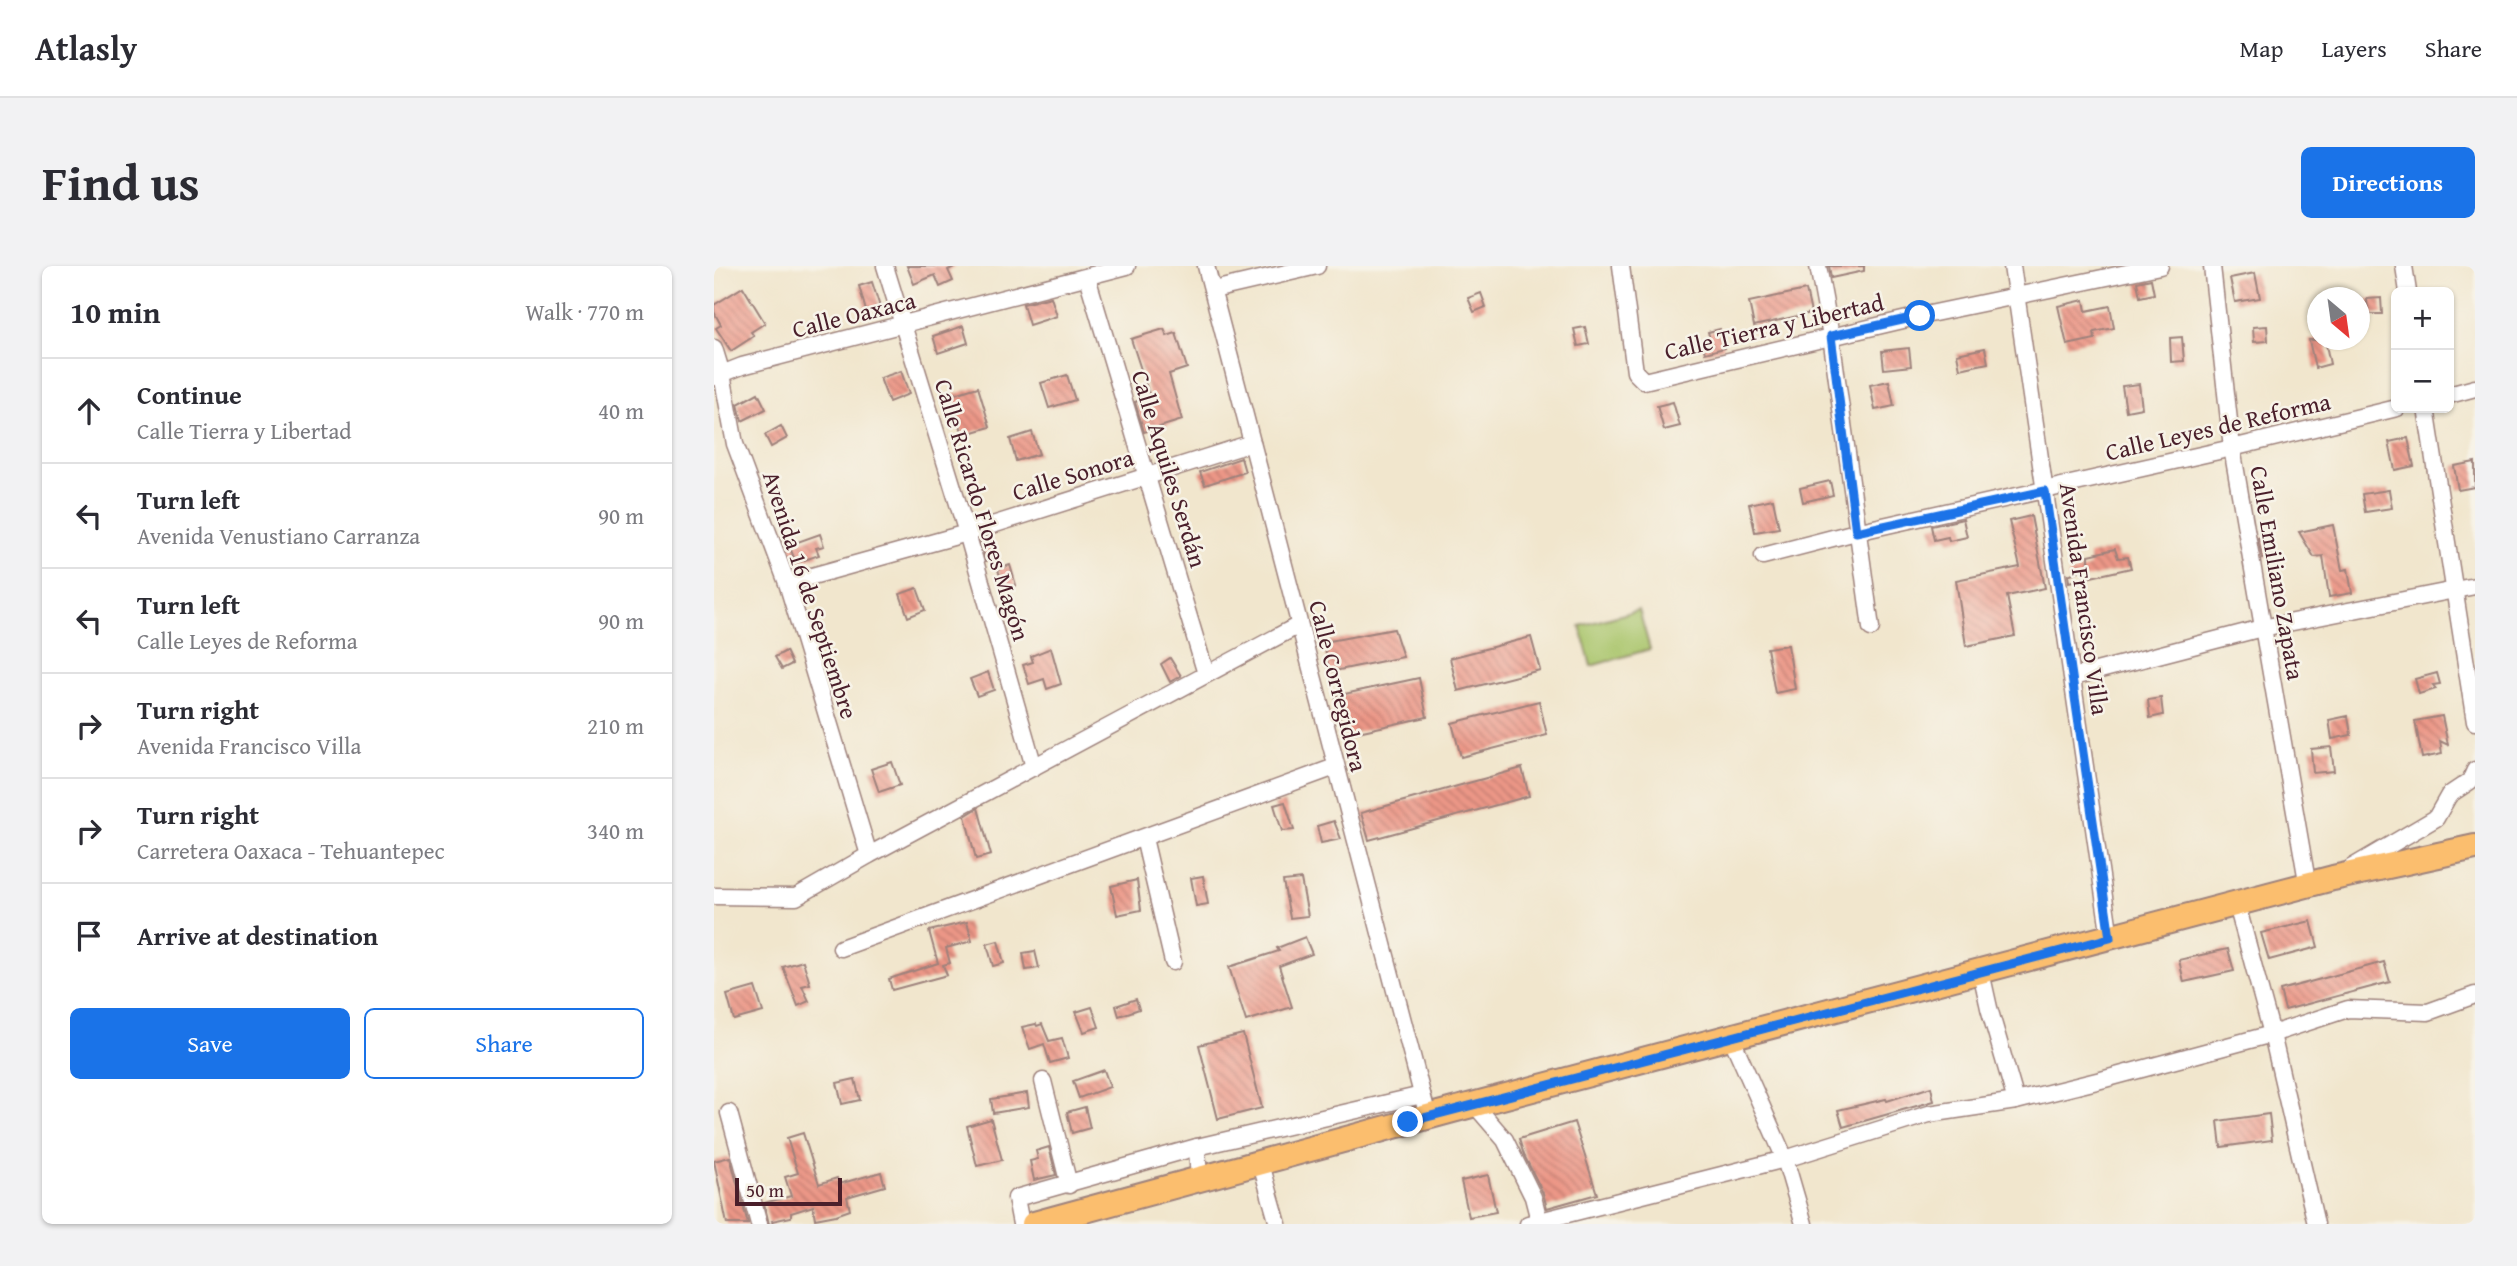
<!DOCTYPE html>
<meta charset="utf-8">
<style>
:root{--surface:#fff;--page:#f2f2f3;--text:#2b2b33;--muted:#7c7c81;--line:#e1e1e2;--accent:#1a73e8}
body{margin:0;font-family:"Gentium Book Plus",serif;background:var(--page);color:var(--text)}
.controls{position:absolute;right:21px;top:21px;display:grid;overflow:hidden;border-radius:10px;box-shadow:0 2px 5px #0004}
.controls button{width:63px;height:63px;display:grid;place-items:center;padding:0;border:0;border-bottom:2px solid var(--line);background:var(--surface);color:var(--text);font:35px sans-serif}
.compass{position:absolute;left:1593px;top:21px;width:63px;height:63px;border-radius:50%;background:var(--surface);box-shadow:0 2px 5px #0004;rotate:151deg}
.scale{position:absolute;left:21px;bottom:18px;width:107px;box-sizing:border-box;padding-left:7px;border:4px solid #4a1f2b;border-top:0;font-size:19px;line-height:24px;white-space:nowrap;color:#4a1f2b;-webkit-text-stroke:5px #f7f3e8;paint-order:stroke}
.stop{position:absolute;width:21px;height:21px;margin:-16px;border:5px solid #1a73e8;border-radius:50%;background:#fff}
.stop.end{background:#1a73e8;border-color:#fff;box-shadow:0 2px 7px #0008}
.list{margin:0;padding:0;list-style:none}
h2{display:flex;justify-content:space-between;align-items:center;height:91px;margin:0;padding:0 28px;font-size:30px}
h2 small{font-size:23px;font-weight:400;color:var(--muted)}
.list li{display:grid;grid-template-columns:46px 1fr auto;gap:21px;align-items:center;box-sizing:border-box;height:105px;padding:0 28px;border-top:2px solid var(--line)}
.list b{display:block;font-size:26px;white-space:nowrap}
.list p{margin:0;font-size:23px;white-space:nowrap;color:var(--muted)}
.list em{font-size:23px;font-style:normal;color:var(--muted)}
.actions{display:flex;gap:14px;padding:21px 28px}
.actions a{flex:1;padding:16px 0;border:2px solid var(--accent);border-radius:10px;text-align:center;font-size:24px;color:var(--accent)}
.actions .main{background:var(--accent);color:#fff}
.icon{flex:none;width:38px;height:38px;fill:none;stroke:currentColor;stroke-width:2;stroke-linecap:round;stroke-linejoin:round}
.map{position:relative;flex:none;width:1761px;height:958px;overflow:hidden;border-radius:10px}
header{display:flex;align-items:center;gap:42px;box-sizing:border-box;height:98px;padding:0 35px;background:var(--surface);border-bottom:2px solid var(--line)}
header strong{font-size:33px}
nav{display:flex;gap:38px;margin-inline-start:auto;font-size:24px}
.intro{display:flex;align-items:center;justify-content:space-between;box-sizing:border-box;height:168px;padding:0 42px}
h1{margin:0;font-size:49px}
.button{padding:18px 32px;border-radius:10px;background:var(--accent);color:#fff;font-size:24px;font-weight:700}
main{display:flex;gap:42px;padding:0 42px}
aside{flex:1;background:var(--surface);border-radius:10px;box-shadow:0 2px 5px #0004}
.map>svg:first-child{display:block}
</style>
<header>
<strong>Atlasly</strong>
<nav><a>Map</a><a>Layers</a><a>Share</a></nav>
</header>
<div class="intro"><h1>Find us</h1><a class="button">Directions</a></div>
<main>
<aside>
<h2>10 min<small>Walk · 770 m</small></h2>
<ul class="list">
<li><svg class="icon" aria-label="ahead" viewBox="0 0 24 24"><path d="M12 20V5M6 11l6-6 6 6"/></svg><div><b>Continue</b><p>Calle Tierra y Libertad</p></div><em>40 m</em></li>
<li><svg class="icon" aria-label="left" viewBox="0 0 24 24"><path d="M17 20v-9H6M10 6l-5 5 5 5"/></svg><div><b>Turn left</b><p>Avenida Venustiano Carranza</p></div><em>90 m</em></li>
<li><svg class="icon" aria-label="left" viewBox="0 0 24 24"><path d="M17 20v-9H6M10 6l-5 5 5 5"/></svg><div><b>Turn left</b><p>Calle Leyes de Reforma</p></div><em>90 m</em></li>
<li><svg class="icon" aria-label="right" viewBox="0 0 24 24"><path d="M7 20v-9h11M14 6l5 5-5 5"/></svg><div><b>Turn right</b><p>Avenida Francisco Villa</p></div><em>210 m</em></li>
<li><svg class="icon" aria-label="right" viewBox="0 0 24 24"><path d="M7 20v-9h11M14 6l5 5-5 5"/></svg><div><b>Turn right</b><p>Carretera Oaxaca - Tehuantepec</p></div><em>340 m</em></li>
<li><svg class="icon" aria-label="arrive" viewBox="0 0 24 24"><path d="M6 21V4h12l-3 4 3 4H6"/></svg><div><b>Arrive at destination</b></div></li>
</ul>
<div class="actions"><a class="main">Save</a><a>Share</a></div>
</aside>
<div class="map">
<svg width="1761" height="958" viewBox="0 0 1761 958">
<defs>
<pattern id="building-back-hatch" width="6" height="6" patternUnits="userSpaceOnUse" patternTransform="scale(1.75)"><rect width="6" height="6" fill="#ec9787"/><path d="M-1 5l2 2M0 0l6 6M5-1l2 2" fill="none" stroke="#c17b6f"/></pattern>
</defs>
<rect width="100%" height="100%" fill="#f7f3e8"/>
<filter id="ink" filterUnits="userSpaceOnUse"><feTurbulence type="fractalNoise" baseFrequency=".0143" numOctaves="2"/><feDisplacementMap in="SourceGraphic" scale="14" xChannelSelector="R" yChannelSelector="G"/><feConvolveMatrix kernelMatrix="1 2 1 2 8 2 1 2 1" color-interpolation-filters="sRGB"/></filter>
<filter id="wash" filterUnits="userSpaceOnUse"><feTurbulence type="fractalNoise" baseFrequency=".00686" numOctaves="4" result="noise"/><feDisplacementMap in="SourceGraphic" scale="28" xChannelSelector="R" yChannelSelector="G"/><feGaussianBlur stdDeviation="1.57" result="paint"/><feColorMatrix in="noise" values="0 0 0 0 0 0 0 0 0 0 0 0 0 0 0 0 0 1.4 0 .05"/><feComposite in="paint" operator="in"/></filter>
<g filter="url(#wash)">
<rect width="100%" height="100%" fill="#f1e6cd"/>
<path fill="#a9c56b" stroke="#7a724b" stroke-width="2" d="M925,344L936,383L877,400L866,360Z"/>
<g id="blocks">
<g fill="url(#building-back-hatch)">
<path d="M193,0H242L234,4L239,15L226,21L221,9L200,18Z"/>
<path d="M1115,0H1150V5L1117,12Z"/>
<path d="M1541,7L1546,32L1521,36L1516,12Z"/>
<path d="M1437,13L1440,28L1426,31L1423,16Z"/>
<path d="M158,16L166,41L152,45L145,20Z"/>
<path d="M29,21L51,57L37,66L40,70L17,85L2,62L7,59L0,46V39Z"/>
<path d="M1092,24L1097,47L1040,60L1035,36Z"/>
<path d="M767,27L772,41L760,46L754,32Z"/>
<path d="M337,31L343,50L315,59L309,38Z"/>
<path d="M1667,32L1668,48H1654L1653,33Z"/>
<path d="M1370,34L1372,45L1396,40L1400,62L1380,66L1381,73L1353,79L1344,40Z"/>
<path d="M249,60L254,77L224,87L219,70Z"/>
<path d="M1553,60L1554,75L1540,76L1539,61Z"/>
<path d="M871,61L875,78L864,80L860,63Z"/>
<path d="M450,63L453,70L462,67L473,102L455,108L468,154L430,166L421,136L436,131L417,73Z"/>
<path d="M1006,63L1010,82L991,87L988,75L996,73L994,66Z"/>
<path d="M1468,71L1470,95L1457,96L1456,72Z"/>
<path d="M1595,74H1611L1616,98L1601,102Z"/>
<path d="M1195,82L1197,100L1170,103L1168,85Z"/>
<path d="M1271,82L1274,97L1246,103L1243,88Z"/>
<path d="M187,105L195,128L175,136L166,112Z"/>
<path d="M353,109L361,134L335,142L327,117Z"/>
<path d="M1175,115L1180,140L1161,144L1156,119Z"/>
<path d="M1425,118L1428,142L1412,145L1408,120Z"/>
<path d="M264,121L276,161L249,169L237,129Z"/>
<path d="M44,127L52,143L28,155L24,138Z"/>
<path d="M959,136L966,160L950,164L943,140Z"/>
<path d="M67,160L73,172L57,181L51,169Z"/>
<path d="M318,166L325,188L302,195L296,173Z"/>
<path d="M1694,172L1700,200L1681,204L1675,176Z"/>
<path d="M527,192L531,206L491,219L486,206Z"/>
<path d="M1761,196V221L1744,224L1740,200Z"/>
<path d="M1116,215L1119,229L1089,236L1086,222Z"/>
<path d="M1675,224L1678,242L1651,246L1648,228Z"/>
<path d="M1059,233L1065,262L1041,266L1035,238Z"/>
<path d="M1317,250L1331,322L1293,330L1301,370L1252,380L1242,314L1306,301L1295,255Z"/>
<path d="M1249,253L1253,271L1235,275L1234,271L1220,274L1217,260Z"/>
<path d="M1619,259L1628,304L1634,303L1638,327L1615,331L1609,290L1600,291L1585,266Z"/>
<path d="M106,268L110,280L102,282L105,289L82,297L75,279Z"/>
<path d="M1554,270L1558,290L1548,292L1544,272Z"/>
<path d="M275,271L281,292L272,295L266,274Z"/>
<path d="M1401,283L1404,292L1414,291L1417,302L1355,316L1354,309L1375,301V289Z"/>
<path d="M296,299L302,319L289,323L284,303Z"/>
<path d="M203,322L211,344L194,351L186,328Z"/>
<path d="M680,363L689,391L615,406L610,376Z"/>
<path d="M817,371L826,404L744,425L736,392Z"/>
<path d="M1074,379L1081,423L1061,427L1053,382Z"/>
<path d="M337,382L347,418L333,423L330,413L315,418L309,399L319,396L317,390Z"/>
<path d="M72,385L78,398L68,403L61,391Z"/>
<path d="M456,392L467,410L456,416L447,398Z"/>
<path d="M274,406L280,424L263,430L256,413Z"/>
<path d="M1723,407L1726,418L1719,419L1722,423L1705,428L1701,413Z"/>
<path d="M705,412L713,451L630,469L621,430Z"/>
<path d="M1447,432L1449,449L1436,452L1434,434Z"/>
<path d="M825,435L833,469L747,491L738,457Z"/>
<path d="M1634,450L1637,469L1618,473L1615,454Z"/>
<path d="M1728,450L1734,479L1726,475L1728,488L1708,492L1701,455Z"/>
<path d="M1617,481L1620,505L1599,507L1597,483Z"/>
<path d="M178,496L186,519L165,526L157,503Z"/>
<path d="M808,502L815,530L655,574L647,547Z"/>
<path d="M571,536L580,564L568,565L560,539Z"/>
<path d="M264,542L277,589L262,593L251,550Z"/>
<path d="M620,555L627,573L607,577L603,560Z"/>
<path d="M489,610L494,638L482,640L477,612Z"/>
<path d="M587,613L594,650L576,652L569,615Z"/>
<path d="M423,614L427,644L403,649L397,620Z"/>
<path d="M1597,655L1604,681L1555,694L1547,667Z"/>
<path d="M253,656L258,675L232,682L236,697L229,699L233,709L178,724L175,713L224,697L215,665Z"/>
<path d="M591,671L598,688L565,700L578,741L532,755L515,701L565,685L563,682Z"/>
<path d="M284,675L290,697L279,700L273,678Z"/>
<path d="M1514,683L1520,705L1470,716L1465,694Z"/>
<path d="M321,685L325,702L312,704L309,687Z"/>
<path d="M89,695L96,718L88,720L95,735L84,740L69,701Z"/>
<path d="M1670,696L1676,716L1571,744L1566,724Z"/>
<path d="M41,721L49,746L20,754L13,729Z"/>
<path d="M422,733L425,743L405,750L402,740Z"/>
<path d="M378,741L385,761L370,766L362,746Z"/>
<path d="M322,758L323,760L328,758L335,775L348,772L354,792L336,797L330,778L316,783L308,761Z"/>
<path d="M529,768L548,842L504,853L485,779Z"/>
<path d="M390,804L396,821L365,832L359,815Z"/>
<path d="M141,813L146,834L128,838L123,817Z"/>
<path d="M1217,821L1220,835L1129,861L1124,844L1172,833L1173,835Z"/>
<path d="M313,827L315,841L279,847L277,833Z"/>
<path d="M371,841L376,862L358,867L353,846Z"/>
<path d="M1555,848L1558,874L1507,881L1504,855Z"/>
<path d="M277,853L288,894L263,900L253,860Z"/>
<path d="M860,856L883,928L833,942L829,927L810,889L805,873Z"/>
<path d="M89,867L105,918L123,912L125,918L167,906L171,920L133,931L136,944L122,949L101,953L99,940L77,947V951L58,955L59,958H55L50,937L77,930L71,911L84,907L73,872Z"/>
<path d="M335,881L342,909L320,914L316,895L324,893L322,885Z"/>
<path d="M16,891L34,958H13L0,895Z"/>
<path d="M774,909L782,946L755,951L747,915Z"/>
</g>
</g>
</g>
<g filter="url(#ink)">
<use href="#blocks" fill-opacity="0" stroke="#9e827c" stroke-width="2"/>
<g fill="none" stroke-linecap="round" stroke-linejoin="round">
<g stroke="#9e827c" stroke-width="19">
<g id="minor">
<path d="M171,0L253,267L320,501"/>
<path d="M492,0L714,851"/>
<path d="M907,0L921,106L930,115L1206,50L1446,0"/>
<path d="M1104,0L1117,70L1157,362"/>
<path d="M1298,0L1396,672"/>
<path d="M1498,0L1518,182L1594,621"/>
<path d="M1690,0L1694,26"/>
<path d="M373,11L492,408"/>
<path d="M499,24L603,0"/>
<path d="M0,82L8,108L21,178L73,317L155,589"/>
<path d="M0,111L28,100L413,0"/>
<path d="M1735,129L1761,122"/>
<path d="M1712,142L1761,456"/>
<path d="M1049,290L1142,266L1518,182L1683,142"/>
<path d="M73,317L253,267L538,177"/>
<path d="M1359,411L1548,362L1761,320"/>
<path d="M430,572L459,696"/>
<path d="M1637,602L1722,552L1735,529L1756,515L1761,504"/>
<path d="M0,630L82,631L155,589L585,359"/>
<path d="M1523,639L1558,768L1602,958"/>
<path d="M127,682L621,501"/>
<path d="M1267,706L1275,742L1302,835"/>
<path d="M1017,771L1071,893L1090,958"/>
<path d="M329,815L355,919"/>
<path d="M760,838L791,874L819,931L826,958"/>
<path d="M15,847L45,958"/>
<path d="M547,898L564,958"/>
<path d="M485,914L483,881L708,829"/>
<path d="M307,958L302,932L483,881"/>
<path d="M814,958L1071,893L1215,848L1302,835L1387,814L1558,768L1634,743L1714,746L1761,729"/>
</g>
</g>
<g stroke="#9e827c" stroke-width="28">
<path id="primary" d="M320,958L739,844L1619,612L1761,581"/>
</g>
<use href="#minor" stroke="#fff" stroke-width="16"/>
<use href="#primary" stroke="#fbbe6e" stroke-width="24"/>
</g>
</g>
<g fill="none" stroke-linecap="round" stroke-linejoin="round" filter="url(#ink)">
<path stroke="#1a73e8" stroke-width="9" d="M694,856L1396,672L1331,225L1142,266L1117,70L1206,50"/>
</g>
<g text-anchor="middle" stroke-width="5" stroke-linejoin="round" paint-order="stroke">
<g font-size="24" fill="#4a1f2b" stroke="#f7f3e8">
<text transform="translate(140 49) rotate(-14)" y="8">Calle Oaxaca</text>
<text transform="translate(1060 61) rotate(-13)" y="8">Calle Tierra y Libertad</text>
<text transform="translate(1504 161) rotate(-13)" y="8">Calle Leyes de Reforma</text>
<text transform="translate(455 203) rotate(73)" y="8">Calle Aquiles Serdán</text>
<text transform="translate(359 209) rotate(-17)" y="8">Calle Sonora</text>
<text transform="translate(268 244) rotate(73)" y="8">Calle Ricardo Flores Magón</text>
<text transform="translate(1563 307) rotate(80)" y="8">Calle Emiliano Zapata</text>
<text transform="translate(96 329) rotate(72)" y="8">Avenida 16 de Septiembre</text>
<text transform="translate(1370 333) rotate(82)" y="8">Avenida Francisco Villa</text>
<text transform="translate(624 420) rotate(76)" y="8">Calle Corregidora</text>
</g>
</g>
</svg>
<div class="controls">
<button>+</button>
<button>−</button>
</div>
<svg class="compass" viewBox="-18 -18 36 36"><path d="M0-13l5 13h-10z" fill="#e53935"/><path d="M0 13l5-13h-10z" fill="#7c7c81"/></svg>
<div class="scale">50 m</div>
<div class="stop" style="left:1206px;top:50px"></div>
<div class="stop end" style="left:694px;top:856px"></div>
</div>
</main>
